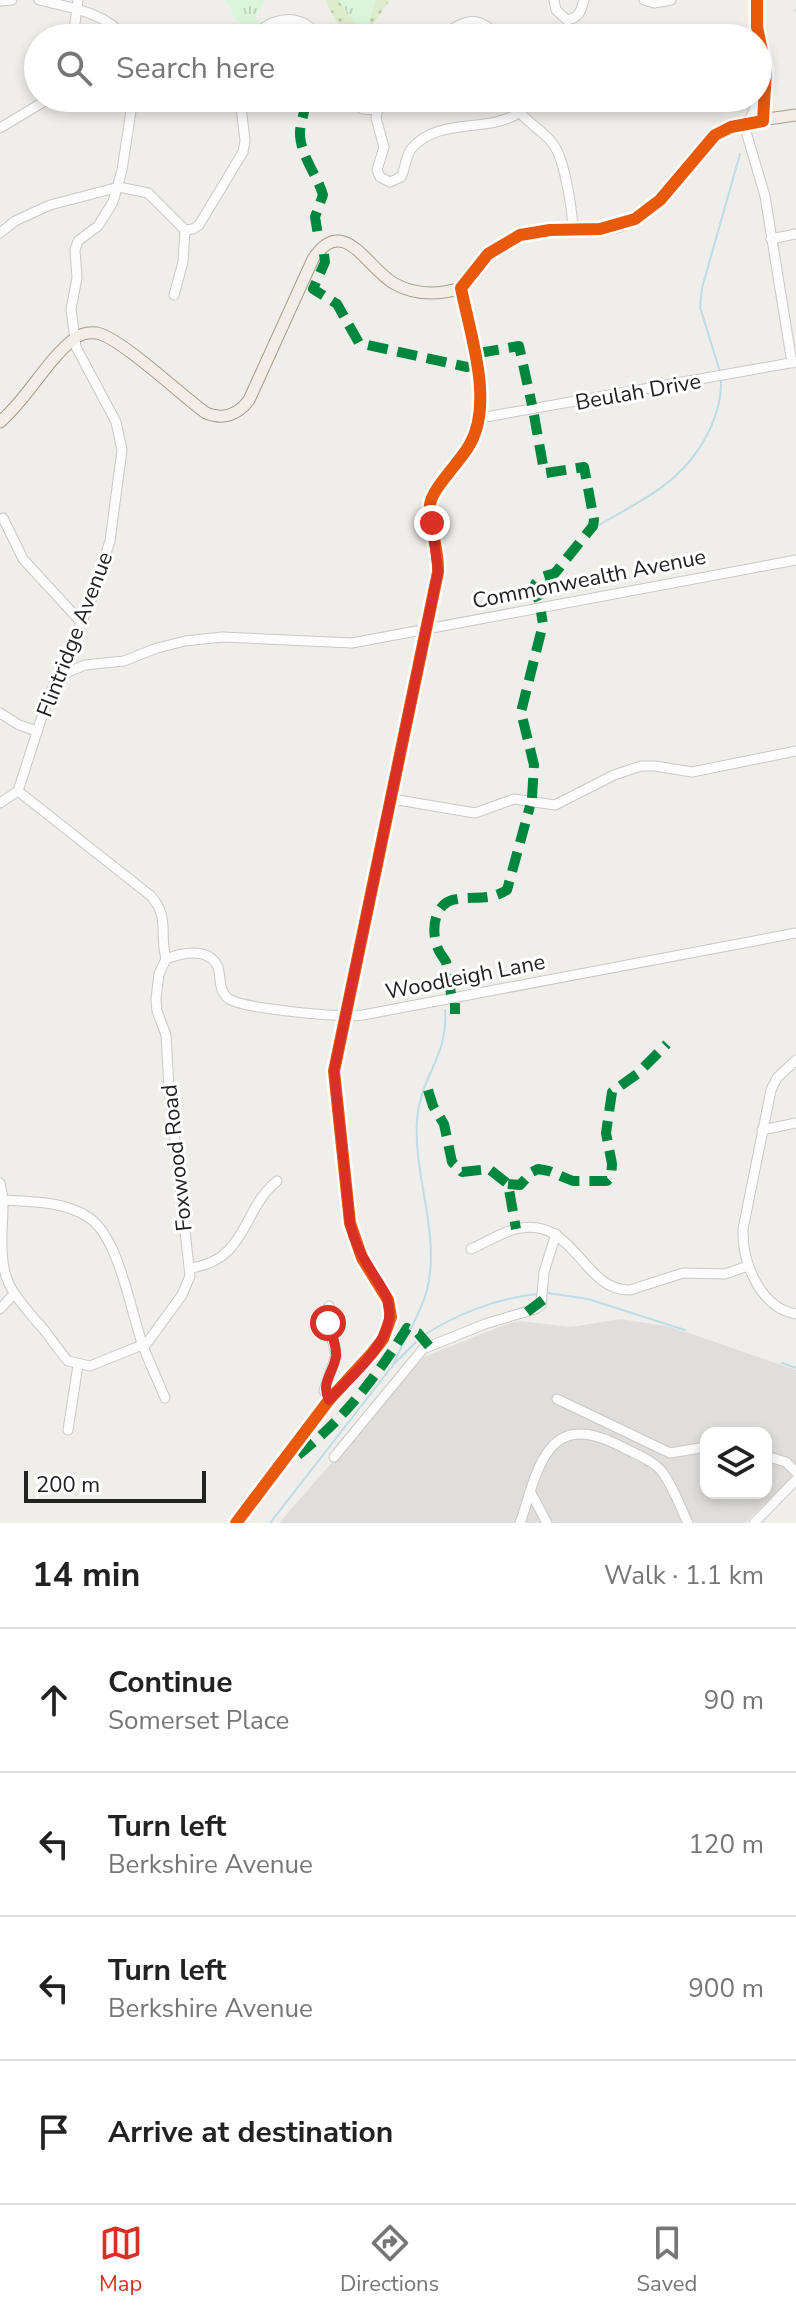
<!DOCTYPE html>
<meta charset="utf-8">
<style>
:root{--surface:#fff;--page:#f6f6f6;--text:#222;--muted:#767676;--line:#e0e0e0;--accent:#d93025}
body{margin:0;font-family:"Nunito Sans",sans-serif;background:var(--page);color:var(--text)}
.controls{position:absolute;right:24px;bottom:24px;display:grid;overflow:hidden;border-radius:16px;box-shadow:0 4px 12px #0003}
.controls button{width:72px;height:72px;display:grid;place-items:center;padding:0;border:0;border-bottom:2px solid var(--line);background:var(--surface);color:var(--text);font:40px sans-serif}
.scale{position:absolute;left:24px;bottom:20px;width:182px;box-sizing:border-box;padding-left:8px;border:4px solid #222;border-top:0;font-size:22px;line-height:28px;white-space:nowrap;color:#222;-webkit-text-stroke:6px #fff;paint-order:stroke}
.stop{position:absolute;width:24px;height:24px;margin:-18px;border:6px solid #d93025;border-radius:50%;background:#fff}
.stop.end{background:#d93025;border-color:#fff;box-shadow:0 2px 8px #0008}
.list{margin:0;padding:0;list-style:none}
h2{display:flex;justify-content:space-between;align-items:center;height:104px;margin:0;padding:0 32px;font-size:34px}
h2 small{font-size:26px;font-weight:400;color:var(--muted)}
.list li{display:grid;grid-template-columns:52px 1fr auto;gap:24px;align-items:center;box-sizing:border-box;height:144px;padding:0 32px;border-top:2px solid var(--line)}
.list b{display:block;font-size:30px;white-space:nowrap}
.list p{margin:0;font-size:26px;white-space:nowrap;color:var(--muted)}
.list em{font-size:26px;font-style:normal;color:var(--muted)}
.icon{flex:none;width:44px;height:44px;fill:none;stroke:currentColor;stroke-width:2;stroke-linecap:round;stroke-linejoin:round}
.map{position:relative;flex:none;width:796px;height:1523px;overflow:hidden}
.search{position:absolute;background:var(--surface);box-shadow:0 4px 12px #0003;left:24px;right:24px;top:24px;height:88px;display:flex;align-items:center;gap:20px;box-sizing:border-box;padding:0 28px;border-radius:44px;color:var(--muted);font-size:30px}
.sheet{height:680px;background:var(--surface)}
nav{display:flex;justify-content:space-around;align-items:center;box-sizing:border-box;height:112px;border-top:2px solid var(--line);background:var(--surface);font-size:22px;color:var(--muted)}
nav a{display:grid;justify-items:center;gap:4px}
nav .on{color:var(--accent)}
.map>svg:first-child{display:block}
</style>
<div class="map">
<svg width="796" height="1523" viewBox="0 0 796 1523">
<defs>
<pattern id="grass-dots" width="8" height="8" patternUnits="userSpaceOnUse" patternTransform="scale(2)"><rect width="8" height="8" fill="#ddeccb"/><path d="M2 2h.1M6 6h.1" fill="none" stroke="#bdcaae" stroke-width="1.8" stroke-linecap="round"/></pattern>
<pattern id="park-tufts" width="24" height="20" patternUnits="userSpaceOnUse" patternTransform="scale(2)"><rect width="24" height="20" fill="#daf5da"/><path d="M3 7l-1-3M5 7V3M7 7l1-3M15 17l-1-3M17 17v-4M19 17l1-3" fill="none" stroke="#bbd2bb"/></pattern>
</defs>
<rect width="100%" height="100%" fill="#f0eeeb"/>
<path fill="#dfdedc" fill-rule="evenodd" d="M621,1319L671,1327L796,1370V1473L745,1523H279L424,1357L504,1325L520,1321L571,1327ZM706,1433H766V1493H706Z"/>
<path fill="url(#grass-dots)" d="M325,0H390C378,17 368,38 345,38Z"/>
<g fill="url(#park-tufts)">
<path d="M224,0H265L256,16L257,20L263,22L251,31L231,15L233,11Z"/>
<path d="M338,0H376L365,35Z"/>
</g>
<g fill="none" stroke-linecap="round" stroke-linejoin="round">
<g stroke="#bfdbe3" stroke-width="2">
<path d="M795,11L796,10"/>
<path d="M720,372L700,307L702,288L740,154"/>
<path d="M599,525C647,497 686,481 711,427C718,411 722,396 721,378"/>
<path d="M548,1293L588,1299L685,1330"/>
<path d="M424,1335C457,1314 498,1298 537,1294"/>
<path d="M782,1363L796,1368"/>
<path d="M394,1364L416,1342"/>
<path d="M392,1367C403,1341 419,1318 427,1290C441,1234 413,1176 417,1120C420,1076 449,1056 445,1010"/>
<path d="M270,1523L390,1369"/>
</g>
<g stroke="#c9c8c7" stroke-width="11">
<g id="minor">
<path d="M39,0C68,7 106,12 125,38"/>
<path d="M554,0L556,10L567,20C579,18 581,11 584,0"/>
<path d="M644,0L654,3L671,0"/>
<path d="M757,0V27L766,70L763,121"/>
<path d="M0,1L12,0"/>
<path d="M73,38L78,0"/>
<path d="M255,38C270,14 304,13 320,38"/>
<path d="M437,38C462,23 477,10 498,38"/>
<path d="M348,98L362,109L376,110"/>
<path d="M380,98L376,118L384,147L377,170L380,177L390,182L401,177C406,168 405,156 412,148C439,117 487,133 519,113"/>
<path d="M512,98C521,122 540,126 553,144C565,160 572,209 573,229"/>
<path d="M748,124L764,86"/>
<path d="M744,125L765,196L792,363"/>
<path d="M0,128L50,98"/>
<path d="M185,230L193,229L199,225L243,152L245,141L240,98"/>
<path d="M0,233L15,221L50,205L119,187L148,193L185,230"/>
<path d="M771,239L796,234"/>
<path d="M174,295L183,262L185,230"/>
<path d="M480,418L796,362"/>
<path d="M3,518L23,559L81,622"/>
<path d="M60,672H68L85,665L124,661L157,648L185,641L222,637L352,643L796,560"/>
<path d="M0,713L19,725L37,731"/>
<path d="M18,791L151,896C170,918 159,933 166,959C181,953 207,947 217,965C222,975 217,991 229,999C245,1009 343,1018 363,1015L796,933"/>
<path d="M392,799L475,813L514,799L555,805L614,775L641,766H655L692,772L796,751"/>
<path d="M0,803L18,791L47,701L91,600L110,541L122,450L116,422L76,347L71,309L77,278L75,250L78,241L98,226L113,202L122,170L133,98"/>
<path d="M796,1060L777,1078L771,1090L743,1229C742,1262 760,1308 796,1314"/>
<path d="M762,1130L796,1123"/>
<path d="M0,1183C6,1205 1,1223 2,1245C2,1284 14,1294 37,1322C49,1334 57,1349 68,1361L90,1366L147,1343L182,1295L190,1276L169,1088L166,1035L157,1011L156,999L159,974L166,959"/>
<path d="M2,1198L4,1200C33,1202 63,1201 88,1217C119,1236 131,1313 143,1346C150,1364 158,1381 165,1398"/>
<path d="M471,1249C485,1243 500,1233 516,1229C575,1215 582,1291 630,1290L683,1273L725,1274L748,1266"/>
<path d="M190,1268C247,1261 242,1209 277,1181"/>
<path d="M0,1309L13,1295"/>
<path d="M557,1399L670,1453L706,1447"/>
<path d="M329,1400L324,1391L336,1355L328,1323L329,1306"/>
<path d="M68,1430L78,1365"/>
<path d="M766,1456L786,1462L796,1472"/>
<path d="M334,1457L423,1349L485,1324L535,1309L541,1305L544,1272L556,1234"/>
<path d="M531,1493L547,1523"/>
<path d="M236,1523L329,1400L372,1353L383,1339L391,1317L388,1300L362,1258L350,1223L334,1071L438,572C439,549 429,527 430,505C431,489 462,460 470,444C494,402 470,334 461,288"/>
<path d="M520,1523C529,1499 534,1469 550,1449C571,1422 604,1437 628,1450C640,1456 655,1462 663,1473C674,1488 680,1507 688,1523"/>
<path d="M754,1523L796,1480"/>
</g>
</g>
<g stroke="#a79c86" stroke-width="13">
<path id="major" d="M0,422C28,398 45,362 74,339C80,334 89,332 97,333C121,338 182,396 206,413C223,420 238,415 249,400L313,259C344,212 368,270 395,284C417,296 439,295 461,288C466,277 475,267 484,259C528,212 578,243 628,223C654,212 674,186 691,165C700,154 706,140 719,133C740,120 772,119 796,115"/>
</g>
<use href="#minor" stroke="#fdfcfc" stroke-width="9"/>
<use href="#major" stroke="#f3ede7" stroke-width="11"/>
<g stroke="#00873e" stroke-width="10" stroke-dasharray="20 10" stroke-linecap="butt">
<path d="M273,28L280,38"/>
<path d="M305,98C307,111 299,122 300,136C302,158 317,175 323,195L315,217L319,241"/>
<path d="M324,254L325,262L313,289L337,304L359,343L467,367L471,366"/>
<path d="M479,353L519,346L532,405"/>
<path d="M534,415L544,471L546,473L584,467L594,520L593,526L555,573L542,577L535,584L534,590L540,603"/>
<path d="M532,798L534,765L521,712L543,624L541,612"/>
<path d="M451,994C449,983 449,972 446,962C444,958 441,955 439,951C430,932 433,902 457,899C476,896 489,901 507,890L530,806"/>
<path d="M455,1014V1003"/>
<path d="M428,1090L433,1106L444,1124L452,1162L462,1172L489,1169L508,1184L516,1229"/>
<path d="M508,1184L520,1185L532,1172L538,1169L549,1171L573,1181H607L611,1177L612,1164L606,1133L612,1092L637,1074L667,1044"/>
<path d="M527,1312L543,1300"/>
<path d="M298,1455C342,1421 378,1375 407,1328L418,1333L429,1346"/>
</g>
<g stroke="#fff" stroke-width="17">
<path id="cycleway" d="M236,1523L329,1400L372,1353L383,1339L391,1317L388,1300L362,1258L350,1223L334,1071L438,572C439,549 429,527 430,505C431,489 462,460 470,444C494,402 470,334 461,288L488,254L520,235L550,230L600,229L635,219L660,200L715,135L731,127L763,121L766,70L757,27V0"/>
</g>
<use href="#cycleway" stroke="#e8590c" stroke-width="12"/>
</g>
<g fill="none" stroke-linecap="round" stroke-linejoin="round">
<path stroke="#d93025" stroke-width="10" d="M328,1323C331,1333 337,1345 336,1356C334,1372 320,1383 329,1400C354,1372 408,1332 383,1290C369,1267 356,1250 350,1223L334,1071L438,572L432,523"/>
</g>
<g text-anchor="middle" stroke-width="6" stroke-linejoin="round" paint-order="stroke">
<g font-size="22" fill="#222" stroke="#fff">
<text transform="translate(638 391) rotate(-10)" y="8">Beulah Drive</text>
<text transform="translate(589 578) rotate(-11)" y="8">Commonwealth Avenue</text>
<text transform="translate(74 634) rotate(-69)" y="8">Flintridge Avenue</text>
<text transform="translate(465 976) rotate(-11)" y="8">Woodleigh Lane</text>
<text transform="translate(176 1158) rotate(-96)" y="8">Foxwood Road</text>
</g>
</g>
</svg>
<div class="controls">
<button><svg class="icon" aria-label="layers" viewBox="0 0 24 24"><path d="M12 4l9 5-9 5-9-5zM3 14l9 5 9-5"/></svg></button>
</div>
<div class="scale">200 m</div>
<div class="stop" style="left:328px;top:1323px"></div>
<div class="stop end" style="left:432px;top:523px"></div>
<div class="search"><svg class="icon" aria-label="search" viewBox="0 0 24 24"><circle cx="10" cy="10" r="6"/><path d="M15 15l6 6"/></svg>Search here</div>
</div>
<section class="sheet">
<h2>14 min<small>Walk · 1.1 km</small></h2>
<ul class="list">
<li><svg class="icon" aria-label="ahead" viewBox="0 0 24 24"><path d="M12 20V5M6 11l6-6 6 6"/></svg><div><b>Continue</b><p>Somerset Place</p></div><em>90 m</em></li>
<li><svg class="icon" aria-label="left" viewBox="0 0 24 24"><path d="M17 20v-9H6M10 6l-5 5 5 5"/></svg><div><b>Turn left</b><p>Berkshire Avenue</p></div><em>120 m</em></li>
<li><svg class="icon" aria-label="left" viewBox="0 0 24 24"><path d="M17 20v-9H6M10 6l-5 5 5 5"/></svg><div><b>Turn left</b><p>Berkshire Avenue</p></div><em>900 m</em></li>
<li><svg class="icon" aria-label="arrive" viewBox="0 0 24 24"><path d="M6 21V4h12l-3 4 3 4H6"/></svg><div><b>Arrive at destination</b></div></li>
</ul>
</section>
<nav>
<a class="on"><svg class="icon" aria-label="map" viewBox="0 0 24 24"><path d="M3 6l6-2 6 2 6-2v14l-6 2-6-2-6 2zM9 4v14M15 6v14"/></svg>Map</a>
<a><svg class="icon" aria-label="directions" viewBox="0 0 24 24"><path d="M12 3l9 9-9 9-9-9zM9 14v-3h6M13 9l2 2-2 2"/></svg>Directions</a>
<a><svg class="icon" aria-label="saved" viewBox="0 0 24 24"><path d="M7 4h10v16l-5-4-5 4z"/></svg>Saved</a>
</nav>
